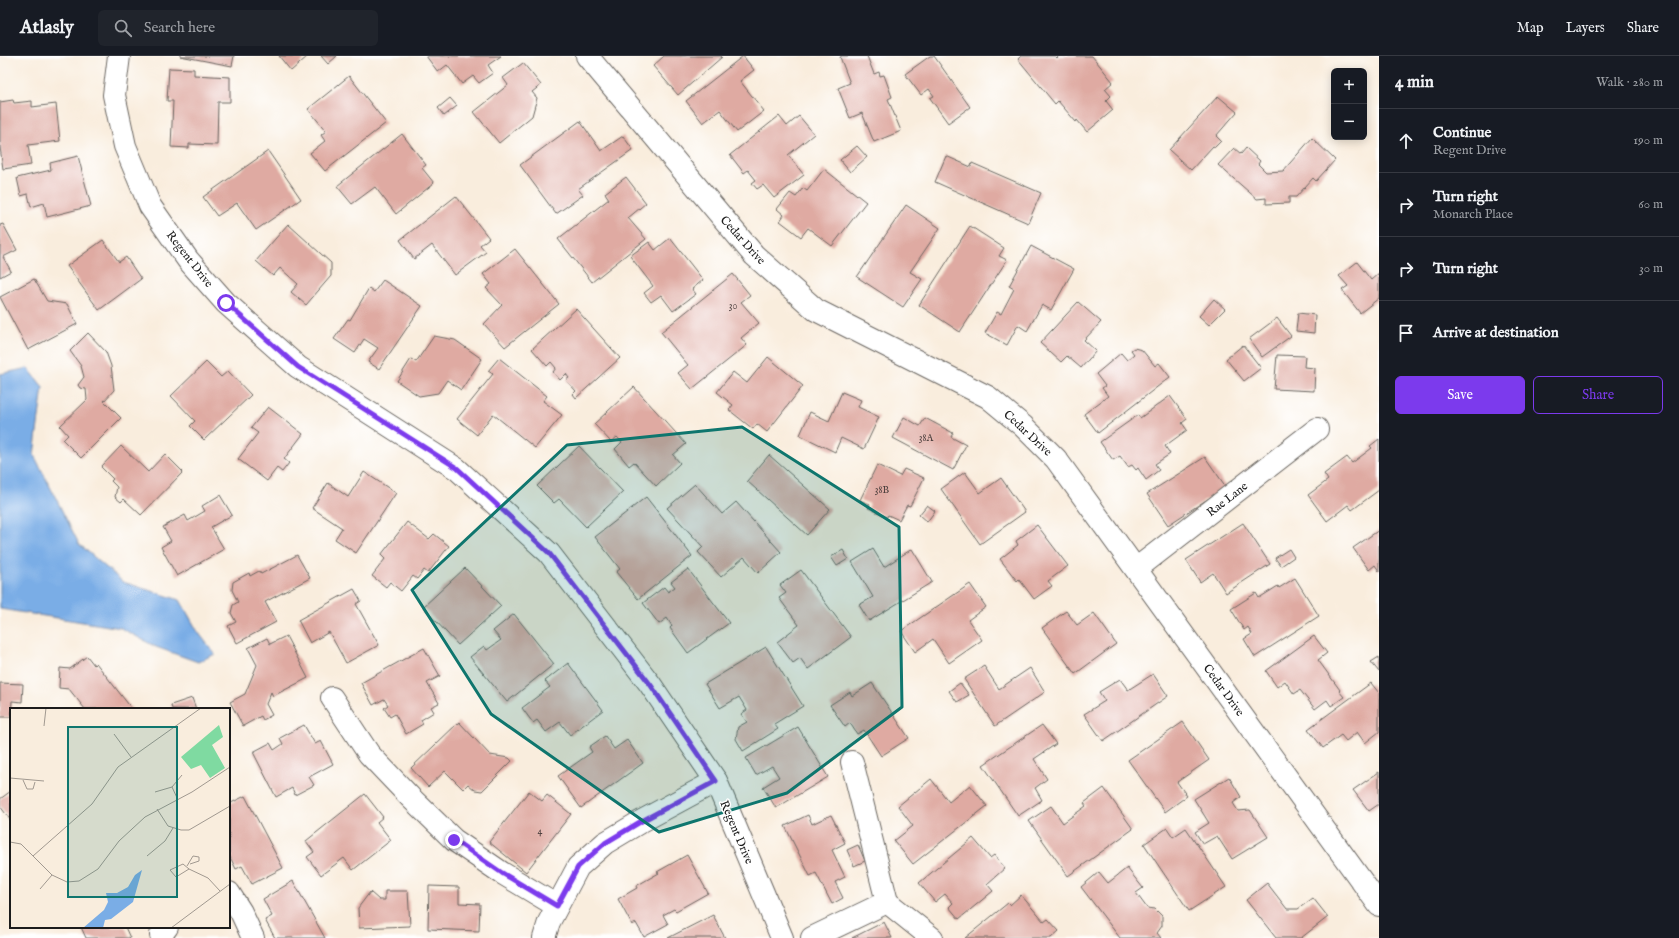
<!DOCTYPE html>
<meta charset="utf-8">
<style>
:root{--surface:#171b24;--page:#20242c;--text:#f1f3f6;--muted:#9ea1a6;--line:#363941;--accent:#7c3aed}
body{margin:0;font-family:"IM FELL English",serif;background:var(--page);color:var(--text)}
.controls{position:absolute;right:12px;top:12px;display:grid;overflow:hidden;border-radius:6px;box-shadow:0 2px 10px #0003}
.controls button{width:36px;height:36px;display:grid;place-items:center;padding:0;border:0;border-bottom:1px solid var(--line);background:var(--surface);color:var(--text);font:20px sans-serif}
.stop{position:absolute;width:12px;height:12px;margin:-9px;border:3px solid #7c3aed;border-radius:50%;background:#fff}
.stop.end{background:#7c3aed;border-color:#fff;box-shadow:0 1px 4px #0008}
.list{margin:0;padding:0;list-style:none}
h2{display:flex;justify-content:space-between;align-items:center;height:52px;margin:0;padding:0 16px;font-size:17px}
h2 small{font-size:13px;font-weight:400;color:var(--muted)}
.list li{display:grid;grid-template-columns:26px 1fr auto;gap:12px;align-items:center;box-sizing:border-box;height:64px;padding:0 16px;border-top:1px solid var(--line)}
.list b{display:block;font-size:15px;white-space:nowrap}
.list p{margin:0;font-size:13px;white-space:nowrap;color:var(--muted)}
.list em{font-size:13px;font-style:normal;color:var(--muted)}
.actions{display:flex;gap:8px;padding:12px 16px}
.actions a{flex:1;padding:9px 0;border:1px solid var(--accent);border-radius:6px;text-align:center;font-size:14px;color:var(--accent)}
.actions .main{background:var(--accent);color:#fff}
.icon{flex:none;width:22px;height:22px;fill:none;stroke:currentColor;stroke-width:2;stroke-linecap:round;stroke-linejoin:round}
.map{position:relative;flex:none;width:1379px;height:882px;overflow:hidden}
header{display:flex;align-items:center;gap:24px;box-sizing:border-box;height:56px;padding:0 20px;background:var(--surface);border-bottom:1px solid var(--line)}
header strong{font-size:19px}
nav{display:flex;gap:22px;margin-inline-start:auto;font-size:14px}
.search{width:280px;height:36px;background:var(--page);display:flex;align-items:center;gap:10px;box-sizing:border-box;padding:0 14px;border-radius:6px;color:var(--muted);font-size:15px}
main{display:flex}
aside{flex:1;background:var(--surface)}
.map>svg:first-child{display:block}
</style>
<header>
<strong>Atlasly</strong>
<div class="search"><svg class="icon" aria-label="search" viewBox="0 0 24 24"><circle cx="10" cy="10" r="6"/><path d="M15 15l6 6"/></svg>Search here</div>
<nav><a>Map</a><a>Layers</a><a>Share</a></nav>
</header>
<main>
<div class="map">
<svg width="1379" height="882" viewBox="0 0 1379 882">
<rect width="100%" height="100%" fill="#fff"/>
<filter id="ink" filterUnits="userSpaceOnUse"><feTurbulence type="fractalNoise" baseFrequency=".025" numOctaves="2"/><feDisplacementMap in="SourceGraphic" scale="8" xChannelSelector="R" yChannelSelector="G"/><feConvolveMatrix kernelMatrix="1 2 1 2 8 2 1 2 1" color-interpolation-filters="sRGB"/></filter>
<filter id="wash" filterUnits="userSpaceOnUse"><feTurbulence type="fractalNoise" baseFrequency=".012" numOctaves="4" result="noise"/><feDisplacementMap in="SourceGraphic" scale="16" xChannelSelector="R" yChannelSelector="G"/><feGaussianBlur stdDeviation="0.9" result="paint"/><feColorMatrix in="noise" values="0 0 0 0 0 0 0 0 0 0 0 0 0 0 0 0 0 1.4 0 .05"/><feComposite in="paint" operator="in"/></filter>
<g filter="url(#wash)">
<rect width="100%" height="100%" fill="#f9eddd"/>
<path fill="#7aade6" stroke="#4b6481" d="M28,312L43,331L34,399L79,488L123,526L180,544L198,576L215,598L198,606L156,591L121,572L0,553V318Z"/>
<g id="blocks">
<g fill="#dfaaa2">
<path d="M180,0H234L232,10Z"/>
<path d="M279,0H308L291,15Z"/>
<path d="M321,0H337L328,8Z"/>
<path d="M426,0H501L488,9L493,17L479,27L473,20L462,28L447,9L438,16Z"/>
<path d="M664,0H721L722,1L678,39L653,10Z"/>
<path d="M743,0L754,14L740,25L764,55L737,76L720,54L703,67L686,45Z"/>
<path d="M842,0H867L874,18L879,16L880,20L884,19L892,41L888,43L901,75L874,86L862,57L850,62L838,32L850,27L840,1Z"/>
<path d="M930,0H934L970,51L948,67L930,42L934,40L929,33L921,39L905,18Z"/>
<path d="M1021,0H1055L1057,2L1059,0H1092L1113,26L1105,33L1111,40L1106,45L1113,54L1087,76L1077,64L1076,66L1058,45L1055,48L1018,3Z"/>
<path d="M523,7L541,29L532,36L537,42L532,60L499,87L474,56L508,29L503,22Z"/>
<path d="M169,12L194,13V19L230,21V46H218L217,89L189,88V92L171,91L173,45H167Z"/>
<path d="M349,20L386,67L325,115L310,97L325,85L321,79L326,75L308,53Z"/>
<path d="M1218,40L1237,56L1216,80L1221,85L1215,91L1213,90L1191,114L1169,94Z"/>
<path d="M450,42L457,50L444,60L438,52Z"/>
<path d="M13,44L14,47L32,45V51L56,48L60,85L28,89L31,109L3,113L0,91V46Z"/>
<path d="M779,60L787,70L799,60L814,78L788,99L804,119L774,142L763,129L757,133L752,127L756,124L748,114L744,117L730,99Z"/>
<path d="M580,65L601,95L623,80L633,94L578,133L583,139L556,158L520,109Z"/>
<path d="M402,78L426,109L422,112L434,127L396,158L375,131L352,148L337,130Z"/>
<path d="M1312,82L1335,104L1316,125L1313,122L1296,141H1289V147L1266,148V142L1257,143L1218,109L1234,92L1241,98L1246,92L1260,105L1258,108L1266,116L1283,115Z"/>
<path d="M857,90L867,101L850,116L840,104Z"/>
<path d="M268,95L301,143L256,174L237,147L217,160L203,141Z"/>
<path d="M78,100L91,150L47,161L44,147L31,151L28,138L21,140L17,122L51,114L50,107Z"/>
<path d="M946,100L971,111L972,107L1041,137L1028,167L935,126Z"/>
<path d="M824,113L866,146L832,190L808,172L801,181L780,165L784,159L777,153L790,137L796,141L803,132L807,135Z"/>
<path d="M626,121L646,147L628,162L646,183L592,226L558,183L609,143L605,137Z"/>
<path d="M456,140L489,182L480,189L486,196L455,219L432,189L414,203L400,184Z"/>
<path d="M906,149L940,172L910,216L922,223L903,251L857,221Z"/>
<path d="M3,168L17,194L3,201L11,215L0,221V169Z"/>
<path d="M288,168L331,207V220L306,249L291,236L298,228L280,212L273,220L256,205Z"/>
<path d="M970,170L1004,192L999,200L1007,204L960,276L919,249Z"/>
<path d="M670,182L703,224L692,233L696,238L673,255L661,239L651,246L644,237L653,230L630,200L649,186L655,194Z"/>
<path d="M103,184L119,206L126,201L141,223L99,254L67,210Z"/>
<path d="M1031,190L1074,213L1051,254L1042,249L1027,275L1018,269L1007,289L985,277L997,256L1001,258L1014,233L1009,230Z"/>
<path d="M515,193L559,248L505,291L484,268L502,249L486,232L491,228L483,218Z"/>
<path d="M1357,206L1371,224L1379,217V242L1360,257L1342,234L1348,230L1339,220Z"/>
<path d="M733,218L750,239L741,246L759,267L741,282L747,289L692,333L678,317L688,309L661,276Z"/>
<path d="M34,223L47,245L67,248L77,268L28,294L0,241Z"/>
<path d="M383,224L422,250L379,313L368,306L378,292L364,283L355,297L334,283L348,263L350,264L369,232L374,236Z"/>
<path d="M1214,243L1225,253L1209,269L1199,260Z"/>
<path d="M1078,246L1101,266L1084,284L1096,295L1081,312L1067,300L1061,306L1040,287Z"/>
<path d="M576,253L620,302L576,342L573,338L576,335L566,324L569,322L566,318L560,324L553,316L556,312L551,306L547,310L532,293Z"/>
<path d="M1298,257L1315,259L1314,277L1296,275Z"/>
<path d="M1277,262L1291,280L1262,301L1249,283Z"/>
<path d="M88,277L106,296L111,310L114,334L104,345L121,362L81,402L63,384L68,379L60,370L87,344L86,333L80,332L78,329L84,321L81,310L70,295Z"/>
<path d="M434,280L455,284L482,303L461,334L447,324L438,337L419,340L397,325L411,303L416,306Z"/>
<path d="M1243,289L1261,312L1244,325L1226,303Z"/>
<path d="M1134,292L1142,294L1155,310L1159,307L1170,321L1098,377L1084,358L1108,340L1102,332L1105,330L1096,318L1121,297L1127,304L1134,298L1131,294Z"/>
<path d="M1277,299L1305,300L1304,311L1315,312L1314,335L1274,333Z"/>
<path d="M768,301L803,330L767,376L757,368L753,373L729,354L733,349L717,336L733,316L747,327Z"/>
<path d="M499,302L547,340L543,345L562,359L535,392L493,358L477,379L457,363L493,318L488,315Z"/>
<path d="M206,306L221,321L228,315L251,339L204,384L190,370L195,365L171,340Z"/>
<path d="M634,331L686,388L673,399L680,407L656,430L634,406L629,410L615,393L622,386L617,381L611,386L594,368Z"/>
<path d="M842,336L861,344L858,351L879,361L864,393L841,382L835,396L800,379L810,356L829,365Z"/>
<path d="M1170,340L1187,363L1182,367L1187,374L1165,390L1170,398L1155,408L1159,414L1146,424L1138,412L1136,414L1132,409L1128,411L1120,400L1113,404L1100,386L1138,359L1140,362Z"/>
<path d="M268,351L303,378L284,403L289,407L282,416L277,412L267,425L238,403L258,377L251,372Z"/>
<path d="M904,361L920,370L925,362L953,377L951,381L966,389L953,414L893,382Z"/>
<path d="M1379,383V434L1352,454L1348,449L1327,465L1308,439L1328,424L1324,418L1347,401L1352,407L1372,392L1370,390Z"/>
<path d="M121,390L148,416L165,398L183,416L141,459L124,443L121,446L115,441L117,431L111,425L113,423L101,411Z"/>
<path d="M579,390L623,436L586,471L559,443L554,447L537,430Z"/>
<path d="M769,399L830,453L807,479L747,425Z"/>
<path d="M1205,401L1226,431L1168,469L1147,438Z"/>
<path d="M877,409L900,420L904,413L924,422L910,450L907,449L899,464L888,459L887,461L868,452L870,448L860,444Z"/>
<path d="M364,416L396,437L356,497L335,483L342,472L312,452L328,427L348,441Z"/>
<path d="M965,416L980,437L1001,422L1025,456L980,488L941,433Z"/>
<path d="M695,428L722,458L736,446L781,496L758,517L744,501L721,521L698,496L703,491L667,452Z"/>
<path d="M220,439L232,459L211,471L224,493L177,520L161,491L171,485L163,471L185,459L188,465L205,455L202,450Z"/>
<path d="M646,441L692,500L638,543L616,516L620,513L595,481Z"/>
<path d="M927,449L935,455L927,466L919,459Z"/>
<path d="M407,466L429,483L434,478L449,490L428,517L424,514L417,523L413,520L401,535L390,526L386,531L372,520L385,503L381,499Z"/>
<path d="M1243,467L1270,508L1226,537L1213,517L1200,526L1186,504Z"/>
<path d="M1037,469L1068,510L1048,525L1052,530L1034,543L1019,523L1017,525L1000,503L1018,489L1016,485Z"/>
<path d="M1379,474V515L1375,509L1369,514L1353,492Z"/>
<path d="M873,493L884,511L912,493L932,526L869,565L859,549L873,541L852,506Z"/>
<path d="M1289,493L1294,501L1281,510L1275,502Z"/>
<path d="M843,494L848,503L837,510L831,501Z"/>
<path d="M297,499L310,522L265,546L276,566L237,587L228,570L236,566L231,557L233,549L238,546L232,534L233,526L249,517L250,520L259,515L261,518Z"/>
<path d="M465,512L501,550L458,589L423,551Z"/>
<path d="M688,513L729,567L688,597L670,572L672,570L667,562L659,568L643,547L664,531L668,536L675,531L671,526Z"/>
<path d="M801,514L851,581L808,613L800,602L793,607L777,586L799,569L779,542L786,537L780,529Z"/>
<path d="M1295,522L1319,560L1255,601L1244,583L1252,578L1248,571L1244,574L1231,553L1256,537L1259,542L1278,530L1279,532Z"/>
<path d="M970,528L986,551L968,564L982,584L949,607L933,583L915,596L901,575Z"/>
<path d="M354,533L361,545L356,548L379,589L346,607L329,576L310,587L298,564Z"/>
<path d="M1066,555L1077,569L1094,557L1116,588L1075,618L1042,572Z"/>
<path d="M514,558L554,608L507,646L470,601L484,590L487,594L501,584L493,575Z"/>
<path d="M286,580L308,622L273,640L271,636L266,648L272,659L263,664L261,660L243,670L230,646L245,638L257,609L248,592L267,582L270,588Z"/>
<path d="M1314,580L1327,597L1318,604L1340,634L1339,635L1344,641L1331,650L1327,644L1315,653L1300,634L1294,638L1285,625L1277,631L1266,615Z"/>
<path d="M766,591L803,650L774,668L778,673L743,695L736,683L738,671L747,666L741,658L747,654L739,641L720,652L705,628Z"/>
<path d="M424,592L440,620L427,627L439,647L431,651L434,656L421,664L423,668L406,678L395,658L390,661L384,652L388,649L384,643L373,649L361,627Z"/>
<path d="M87,600L94,609L96,607L132,653H85L69,633L59,632L60,612L70,613Z"/>
<path d="M1379,601V616L1371,606Z"/>
<path d="M568,607L603,654L570,679L560,666L546,676L537,664L533,667L522,652L550,631L545,625Z"/>
<path d="M984,610L999,633L1030,612L1045,636L995,670L964,623Z"/>
<path d="M1153,618L1168,640L1103,685L1084,658L1105,645L1099,636L1120,623L1128,634Z"/>
<path d="M0,627L23,628L22,646L12,645L11,661H0Z"/>
<path d="M872,627L909,682L881,700L864,674L857,678L850,667L845,671L830,649L850,636L852,640Z"/>
<path d="M960,627L969,639L957,646L949,635Z"/>
<path d="M1371,627L1379,637V676L1365,687L1357,676L1346,685L1341,679L1323,692L1308,673Z"/>
<path d="M192,642L196,653H172L171,649Z"/>
<path d="M459,666L490,699L509,702L512,705L482,735L475,734L468,728L463,733L445,715L428,731L411,712Z"/>
<path d="M1183,666L1209,704L1177,726L1187,740L1165,756L1128,704Z"/>
<path d="M304,669L315,688L321,685L333,708L309,721L314,729L295,739L292,732L276,741L253,696L270,687L274,694L283,688L280,682Z"/>
<path d="M1042,669L1056,688L1034,703L1047,723L1035,732L1042,744L1018,760L983,709Z"/>
<path d="M798,671L828,721L776,752L763,731L779,721L772,710L756,719L746,702Z"/>
<path d="M605,680L614,693L627,684L643,707L581,752L558,720L592,696L589,691Z"/>
<path d="M1379,716V748L1369,755L1353,734Z"/>
<path d="M1229,721L1241,741L1233,747L1238,755L1250,754L1268,781L1232,803L1217,780L1203,788L1195,776L1209,767L1194,743Z"/>
<path d="M931,723L949,746L970,729L987,750L913,808L894,785L913,770L898,750Z"/>
<path d="M1104,732L1133,773L1068,820L1029,765L1051,750L1063,767L1086,750L1084,747Z"/>
<path d="M11,735V765L0,750V743Z"/>
<path d="M529,735L542,745L547,739L571,758L526,816L489,786Z"/>
<path d="M365,738L383,761L377,766L391,784L353,814L344,802L321,819L307,801L314,796L306,785Z"/>
<path d="M245,740L283,812L252,828L242,810L236,813L229,799V748Z"/>
<path d="M808,759L812,768L831,759L845,787L832,794L845,821L835,826L843,842L832,848L816,817L810,820L785,770Z"/>
<path d="M1167,772L1173,781L1186,772L1226,831L1189,855L1144,788Z"/>
<path d="M973,782L990,802L994,799L1005,812L987,828L993,835L959,863L949,851L953,847L945,838L935,846L919,827Z"/>
<path d="M858,789L865,805L854,810L847,794Z"/>
<path d="M687,799L708,837L676,855L674,853L663,859L668,868L644,881L636,867L632,869L618,843L637,832L636,830L659,817L657,816Z"/>
<path d="M1127,812L1143,832L1136,837L1147,852L1155,853L1162,860V870L1157,877L1161,882H1120L1081,831L1099,816L1108,827Z"/>
<path d="M293,825L325,882H275L265,864L272,860L263,843Z"/>
<path d="M1267,827L1287,853H1298L1313,842L1328,861L1301,882H1276L1246,844Z"/>
<path d="M429,830L459,831V847L480,848L479,875L428,873Z"/>
<path d="M385,835H408L410,870L359,872L358,852L370,836L379,844H385Z"/>
<path d="M1021,839L1044,866L1048,863L1059,875L1051,882H965L1008,847L1010,849Z"/>
<path d="M713,859L725,882H668Z"/>
<path d="M884,866L892,882H852Z"/>
<path d="M81,871H125L130,882H86Z"/>
</g>
</g>
</g>
<g filter="url(#ink)">
<use href="#blocks" fill-opacity="0" stroke="#696560" stroke-width="1"/>
<g fill="none" stroke-linecap="round" stroke-linejoin="round">
<g stroke="#696560" stroke-width="24">
<g id="minor">
<path d="M119,0L114,39L125,90L150,150L188,204L226,247L298,311L457,413L549,497L650,628L716,725L782,882"/>
<path d="M587,0L754,199L816,254L988,341L1023,370L1056,403L1379,849"/>
<path d="M1136,513L1317,373"/>
<path d="M332,642L369,698L411,742L454,784L502,817L557,850"/>
<path d="M852,706L887,846"/>
<path d="M229,837L241,856L253,882"/>
<path d="M162,882L161,879L167,871"/>
<path d="M544,882L549,866L578,811L605,787L640,766L716,725"/>
<path d="M812,882L887,846L932,882"/>
</g>
</g>
<use href="#minor" stroke="#fff" stroke-width="22"/>
</g>
</g>
<g fill="none" stroke-linecap="round" stroke-linejoin="round" filter="url(#ink)">
<path stroke="#7c3aed" stroke-width="5" d="M226,247L298,311L457,412L549,497L650,628L716,725L640,766L605,787L578,811L557,850L502,817L454,784"/>
</g>
<path fill="#0f766e" fill-opacity="0.2" stroke="#0f766e" stroke-width="3" stroke-linejoin="round" d="M742,371L899,471L902,651L787,737L659,776L491,658L412,534L567,389Z"/>
<g text-anchor="middle" stroke-width="3" stroke-linejoin="round" paint-order="stroke">
<g font-size="10" fill="#4d403e">
<text x="733" y="253">30</text>
<text x="926" y="385">38A</text>
<text x="882" y="437">38B</text>
<text x="540" y="778">4</text>
</g>
<g font-size="12" fill="#1c1c1c" stroke="#fff">
<text transform="translate(743 184) rotate(48)" y="4">Cedar Drive</text>
<text transform="translate(190 203) rotate(52)" y="4">Regent Drive</text>
<text transform="translate(1028 377) rotate(43)" y="4">Cedar Drive</text>
<text transform="translate(1227 443) rotate(-38)" y="4">Rae Lane</text>
<text transform="translate(1224 634) rotate(54)" y="4">Cedar Drive</text>
<text transform="translate(737 776) rotate(67)" y="4">Regent Drive</text>
</g>
</g>
<g transform="translate(10 652)">
<rect width="220" height="220" fill="#f9eddd"/>
<path d="M209,17L213,29L202,37L215,60L200,70L191,57L181,61L171,49Z" fill="#7fdaa1"/>
<path d="M132,162L123,194L101,211L95,212L93,220H73L94,202L98,194L96,185H107L118,179L125,167Z" fill="#7aade6"/>
<path fill="none" stroke="#a19990" stroke-width="1" d="M34,18L36,0M104,26L121,49M0,70L34,73M13,72L17,81H23L25,74M145,84L162,79M168,92L162,79L172,67M147,101L158,118L171,122H179L220,98M0,134L11,136L42,167L57,174L69,173L88,161L109,133L135,109L182,84L220,59M23,148L82,96L108,59L191,0M137,148L155,133L163,120M177,158L183,148L189,149V153L180,156M179,161L173,156L160,162L166,169L179,161L198,170L210,183M30,181L42,167M161,220L220,176"/>
<path fill="#0f766e" fill-opacity="0.15" stroke="#0f766e" stroke-width="2" d="M58,19H167V189H58Z"/>
<rect width="220" height="220" fill="none" stroke="#1c1c1c" stroke-width="2"/>
</g>
</svg>
<div class="controls">
<button>+</button>
<button>−</button>
</div>
<div class="stop" style="left:226px;top:247px"></div>
<div class="stop end" style="left:454px;top:784px"></div>
</div>
<aside>
<h2>4 min<small>Walk · 280 m</small></h2>
<ul class="list">
<li><svg class="icon" aria-label="ahead" viewBox="0 0 24 24"><path d="M12 20V5M6 11l6-6 6 6"/></svg><div><b>Continue</b><p>Regent Drive</p></div><em>190 m</em></li>
<li><svg class="icon" aria-label="right" viewBox="0 0 24 24"><path d="M7 20v-9h11M14 6l5 5-5 5"/></svg><div><b>Turn right</b><p>Monarch Place</p></div><em>60 m</em></li>
<li><svg class="icon" aria-label="right" viewBox="0 0 24 24"><path d="M7 20v-9h11M14 6l5 5-5 5"/></svg><div><b>Turn right</b></div><em>30 m</em></li>
<li><svg class="icon" aria-label="arrive" viewBox="0 0 24 24"><path d="M6 21V4h12l-3 4 3 4H6"/></svg><div><b>Arrive at destination</b></div></li>
</ul>
<div class="actions"><a class="main">Save</a><a>Share</a></div>
</aside>
</main>
